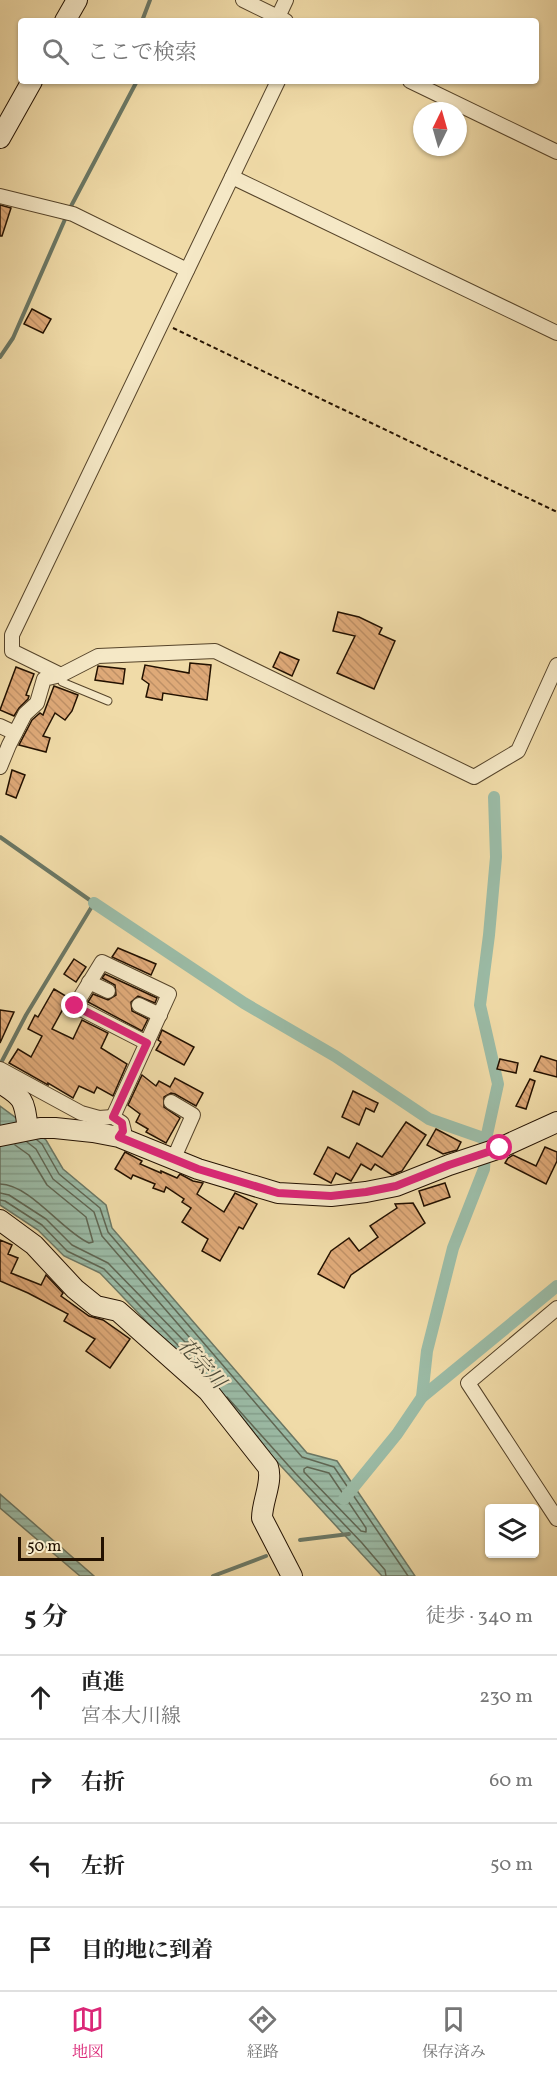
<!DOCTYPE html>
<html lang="ja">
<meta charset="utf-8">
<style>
:root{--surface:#fff;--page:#f2f2f2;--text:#222;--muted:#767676;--line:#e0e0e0;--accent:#db2777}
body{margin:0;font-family:Vollkorn,"Noto Serif JP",serif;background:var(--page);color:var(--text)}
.controls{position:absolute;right:18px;bottom:18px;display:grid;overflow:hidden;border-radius:6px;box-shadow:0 2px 4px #0004}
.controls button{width:54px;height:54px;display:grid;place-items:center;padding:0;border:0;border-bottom:2px solid var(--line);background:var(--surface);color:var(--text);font:30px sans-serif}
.compass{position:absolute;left:413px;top:102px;width:54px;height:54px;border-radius:50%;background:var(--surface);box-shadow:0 2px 4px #0004;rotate:5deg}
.scale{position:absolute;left:18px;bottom:15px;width:86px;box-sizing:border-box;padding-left:6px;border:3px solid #231100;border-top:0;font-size:16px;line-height:21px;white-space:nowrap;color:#231100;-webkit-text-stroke:4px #f5e8c6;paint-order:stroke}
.stop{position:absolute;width:18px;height:18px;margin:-14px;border:4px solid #db2777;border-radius:50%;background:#fff}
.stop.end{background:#db2777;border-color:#fff;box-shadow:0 2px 6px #0008}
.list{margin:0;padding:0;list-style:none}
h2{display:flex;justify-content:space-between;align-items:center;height:78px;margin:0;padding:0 24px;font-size:26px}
h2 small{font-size:20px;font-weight:400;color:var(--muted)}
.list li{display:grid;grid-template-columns:39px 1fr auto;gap:18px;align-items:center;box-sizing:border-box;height:84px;padding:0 24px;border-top:2px solid var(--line)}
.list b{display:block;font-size:22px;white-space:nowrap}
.list p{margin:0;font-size:20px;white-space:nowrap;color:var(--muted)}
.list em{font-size:20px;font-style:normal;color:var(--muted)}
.icon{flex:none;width:33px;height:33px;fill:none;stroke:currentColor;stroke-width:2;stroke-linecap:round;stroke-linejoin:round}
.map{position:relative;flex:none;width:557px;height:1576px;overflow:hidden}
.search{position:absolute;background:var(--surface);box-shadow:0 2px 4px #0004;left:18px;right:18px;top:18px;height:66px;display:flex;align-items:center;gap:15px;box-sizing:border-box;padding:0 21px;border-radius:6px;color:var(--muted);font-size:22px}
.sheet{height:414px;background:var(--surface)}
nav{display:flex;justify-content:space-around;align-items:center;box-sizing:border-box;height:84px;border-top:2px solid var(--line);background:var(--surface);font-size:16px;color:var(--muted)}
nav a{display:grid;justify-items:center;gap:3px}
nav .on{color:var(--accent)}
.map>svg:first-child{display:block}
</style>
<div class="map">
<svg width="557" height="1576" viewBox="0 0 557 1576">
<defs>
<pattern id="water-rules" width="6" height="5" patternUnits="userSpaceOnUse" patternTransform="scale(1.5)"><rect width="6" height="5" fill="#9bbba6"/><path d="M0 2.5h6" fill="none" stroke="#85a08d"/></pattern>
<pattern id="building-back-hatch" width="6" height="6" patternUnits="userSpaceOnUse" patternTransform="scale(1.5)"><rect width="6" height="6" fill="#dea978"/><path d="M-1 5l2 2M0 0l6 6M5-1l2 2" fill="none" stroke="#be9066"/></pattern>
</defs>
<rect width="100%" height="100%" fill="#f0dba8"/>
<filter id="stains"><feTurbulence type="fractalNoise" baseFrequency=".00333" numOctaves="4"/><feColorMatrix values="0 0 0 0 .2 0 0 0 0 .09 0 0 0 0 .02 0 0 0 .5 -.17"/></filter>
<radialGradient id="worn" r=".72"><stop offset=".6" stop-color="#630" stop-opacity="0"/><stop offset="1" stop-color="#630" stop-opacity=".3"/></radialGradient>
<g fill="url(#water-rules)" stroke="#6b7764" stroke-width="1.5">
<path d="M0,1106L46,1140L63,1169L106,1205L112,1228L307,1453L337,1461L415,1576H382L192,1369L100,1273L64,1256L38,1230L0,1205Z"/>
<path d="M0,1494L94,1576H80L0,1508Z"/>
</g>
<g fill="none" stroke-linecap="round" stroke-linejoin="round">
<g stroke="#5f6653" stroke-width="1.5">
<path d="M37,1140L42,1144L59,1174L100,1208L108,1232L302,1457L334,1467L408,1576"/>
<path d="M0,1184C31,1185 62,1231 89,1243L93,1242L86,1217L47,1185L29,1155L15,1145"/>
<path d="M0,1193L9,1195L46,1219L72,1245L108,1263L185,1342H190V1338L102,1236L94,1212L53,1179L36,1149L27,1142"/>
<path d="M0,1200L5,1201L42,1225L67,1251L104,1269L203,1371"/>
<path d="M227,1397L296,1474L362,1543L385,1570L386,1576"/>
<path d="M307,1467L329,1473L366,1528V1532L361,1531L304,1472V1469Z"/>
</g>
<g stroke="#6b7764" stroke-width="4">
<path d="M142,21L150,0"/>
<path d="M69,210L137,81"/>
<path d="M0,357L13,338L66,217"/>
<path d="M0,837L94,903L26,1015L2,1061"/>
<path d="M300,1540L349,1534"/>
<path d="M213,1576L266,1556"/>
</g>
<g stroke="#9bbba6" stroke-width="12">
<path d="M94,903L244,1003L335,1056L429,1119L486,1139"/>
<path d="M422,1397L557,1286"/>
<path d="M344,1499L397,1434L422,1397L427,1351L453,1248L484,1169L486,1139L498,1084L480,1005L489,935L496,857L494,797"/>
</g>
</g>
<g fill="url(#building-back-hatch)" stroke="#231100" stroke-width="1.5">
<path d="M0,205L11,208L2,236H0Z"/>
<path d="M32,309L51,319L43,333L24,324Z"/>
<path d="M338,612L359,617L382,628L379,634L395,641L374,689L337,673L355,636L333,631Z"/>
<path d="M280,652L299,660L292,676L273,667Z"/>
<path d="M190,663L211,665L207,700L163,693L162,700L146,697L149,684L142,679L145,665L189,673Z"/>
<path d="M98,666L125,669L123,684L95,680Z"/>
<path d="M16,667L34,674L26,695L29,696L28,699L19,708L14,716L0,710Z"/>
<path d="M54,686L78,695L72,711L65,720L55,713L43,736L50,738L46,752L19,745L32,720L40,713L43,715Z"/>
<path d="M12,770L25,775L16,798L6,794Z"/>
<path d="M118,948L156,964L151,975L112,957Z"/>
<path d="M74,959L86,967L76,982L64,974Z"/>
<path d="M105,974L157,998L155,1003L138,996L131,1002L132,1011L148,1019L142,1031L88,1002L93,994L108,1000L116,995L115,985L102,978Z"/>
<path d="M54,989L69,998L52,1029L73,1039L82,1020L108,1033L101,1048L127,1064L113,1096L97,1087L94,1093L79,1086L73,1098L48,1083V1085L9,1063L18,1049L31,1057L42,1036L28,1029L35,1015L38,1017Z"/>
<path d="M0,1010L14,1012L0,1043Z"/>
<path d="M162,1030L194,1047L184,1065L156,1050L161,1042L158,1040Z"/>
<path d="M541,1056L557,1061V1077L534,1071Z"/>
<path d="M500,1059L518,1063L516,1073L497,1069Z"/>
<path d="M142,1075L156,1086L159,1081L170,1087L175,1078L203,1093L196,1106L175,1094L171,1093L164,1097V1107L180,1118L166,1143L146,1132L148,1129L136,1122L140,1114L128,1105Z"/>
<path d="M530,1079L535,1081L526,1109L516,1106Z"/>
<path d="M353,1091L378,1103L374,1112L366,1108L359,1125L342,1117Z"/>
<path d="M406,1122L426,1135L402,1171L392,1175L375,1164L371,1170L361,1164L351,1181L336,1173L331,1183L314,1174L328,1147L349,1158L357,1143L382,1157Z"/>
<path d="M436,1129L461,1142L457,1150L443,1154L427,1145Z"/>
<path d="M545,1147L557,1152V1161L546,1184L505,1163L508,1158L513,1155L536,1166Z"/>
<path d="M125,1152L142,1161L140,1164L161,1173V1171L177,1178L180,1174L193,1181L203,1183L197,1194L224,1212L235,1193L257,1204L243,1229L239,1227L220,1261L202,1251L208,1239L182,1222L191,1208L182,1202L184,1199L166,1187L164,1192L153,1188L155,1184L133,1175L131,1179L115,1169Z"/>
<path d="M445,1183L450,1197L424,1206L419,1191Z"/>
<path d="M413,1203L425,1223L351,1275L344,1288L318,1274L331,1251L349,1238L359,1251L378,1237L370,1226L397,1208L395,1204Z"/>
<path d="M0,1240L12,1245L8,1254L18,1258L11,1273L41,1285L46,1275L63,1293L61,1296L89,1316L103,1320L130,1339L110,1368L86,1351L95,1339L64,1321L68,1314L28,1293L0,1281Z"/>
</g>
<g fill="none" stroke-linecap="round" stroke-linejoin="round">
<g stroke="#56442a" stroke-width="9">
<path id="service" d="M61,675L62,682L108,701"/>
</g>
<g stroke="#56442a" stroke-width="16">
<g id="minor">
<path d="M243,0L286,21"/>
<path d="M278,17L286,0"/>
<path d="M410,81L557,152"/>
<path d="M232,177L557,333"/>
<path d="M0,196L73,214L187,270"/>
<path d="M61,675L12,651V635L278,81"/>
<path d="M0,726L15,733"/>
<path d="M0,767L9,745L25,714L37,703L44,679L61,675L98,656L215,651L474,777L518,751L557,665"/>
<path d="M89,982L108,991"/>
<path d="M139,1005L160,1015"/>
<path d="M0,1069L81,1113L99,1118L113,1117L122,1123L124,1131L119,1137"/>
<path d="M171,1102L193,1115L173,1160"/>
<path d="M113,1117L169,994L102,962L75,1006L147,1043"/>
<path d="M557,1308L468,1383L557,1519"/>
</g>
</g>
<g stroke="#231100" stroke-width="22">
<g id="secondary">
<path d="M65,21L77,0"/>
<path d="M0,138L32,81"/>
<path d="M0,1083C25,1098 24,1101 28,1129"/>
<path d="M0,1136L40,1128H55L93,1132L119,1137L198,1169L278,1193L331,1196L366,1192L396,1186L449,1165L500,1148L557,1122"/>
<path d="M0,1220L34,1245L75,1289L96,1306L118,1311L208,1391L268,1467C273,1482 262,1501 262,1518L292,1576"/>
</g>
</g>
<path stroke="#231100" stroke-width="2" stroke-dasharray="4.5 3" stroke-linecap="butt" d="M173,328L557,512"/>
<use href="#service" stroke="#f5e8c6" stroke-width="7"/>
<use href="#minor" stroke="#f5e8c6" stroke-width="14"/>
<use href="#secondary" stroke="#f5e8c6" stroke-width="20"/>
</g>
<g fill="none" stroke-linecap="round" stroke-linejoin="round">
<path stroke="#db2777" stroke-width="8" d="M75,1006L147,1043L113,1117L122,1123L123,1131L119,1137L198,1169L278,1193L331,1196L366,1192L396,1186L449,1165L500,1148"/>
</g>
<g text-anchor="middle" stroke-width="4.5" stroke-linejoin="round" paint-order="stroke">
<g font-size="20" font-style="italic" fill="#4d4c3a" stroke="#f5e8c6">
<text transform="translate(202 1363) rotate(48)" y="7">花宗川</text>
</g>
</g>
<rect width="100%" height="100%" filter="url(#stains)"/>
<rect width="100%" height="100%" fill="url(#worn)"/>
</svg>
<div class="controls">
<button><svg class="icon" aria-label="layers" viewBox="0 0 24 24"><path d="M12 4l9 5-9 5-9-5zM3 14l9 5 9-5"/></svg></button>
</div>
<svg class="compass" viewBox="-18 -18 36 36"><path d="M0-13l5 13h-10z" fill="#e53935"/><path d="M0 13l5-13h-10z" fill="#767676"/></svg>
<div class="scale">50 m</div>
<div class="stop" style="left:500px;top:1148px"></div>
<div class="stop end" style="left:75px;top:1006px"></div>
<div class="search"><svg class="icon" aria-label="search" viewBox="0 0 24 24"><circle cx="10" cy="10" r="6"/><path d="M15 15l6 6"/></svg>ここで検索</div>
</div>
<section class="sheet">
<h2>5 分<small>徒歩 · 340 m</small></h2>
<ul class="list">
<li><svg class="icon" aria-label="ahead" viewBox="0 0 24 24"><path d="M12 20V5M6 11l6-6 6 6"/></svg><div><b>直進</b><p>宮本大川線</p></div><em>230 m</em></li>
<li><svg class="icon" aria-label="right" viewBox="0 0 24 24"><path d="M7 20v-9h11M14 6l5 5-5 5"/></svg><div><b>右折</b></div><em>60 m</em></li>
<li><svg class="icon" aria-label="left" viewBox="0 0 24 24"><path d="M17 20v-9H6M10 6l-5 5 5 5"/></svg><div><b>左折</b></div><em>50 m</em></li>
<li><svg class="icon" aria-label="arrive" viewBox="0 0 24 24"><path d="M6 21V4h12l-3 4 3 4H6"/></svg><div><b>目的地に到着</b></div></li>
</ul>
</section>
<nav>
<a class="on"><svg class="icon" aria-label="map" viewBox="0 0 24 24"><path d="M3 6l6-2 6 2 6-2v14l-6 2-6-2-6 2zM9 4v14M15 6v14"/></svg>地図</a>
<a><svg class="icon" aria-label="directions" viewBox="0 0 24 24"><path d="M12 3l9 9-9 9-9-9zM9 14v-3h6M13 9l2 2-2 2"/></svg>経路</a>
<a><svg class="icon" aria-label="saved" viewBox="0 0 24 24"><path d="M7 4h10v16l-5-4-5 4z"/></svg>保存済み</a>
</nav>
